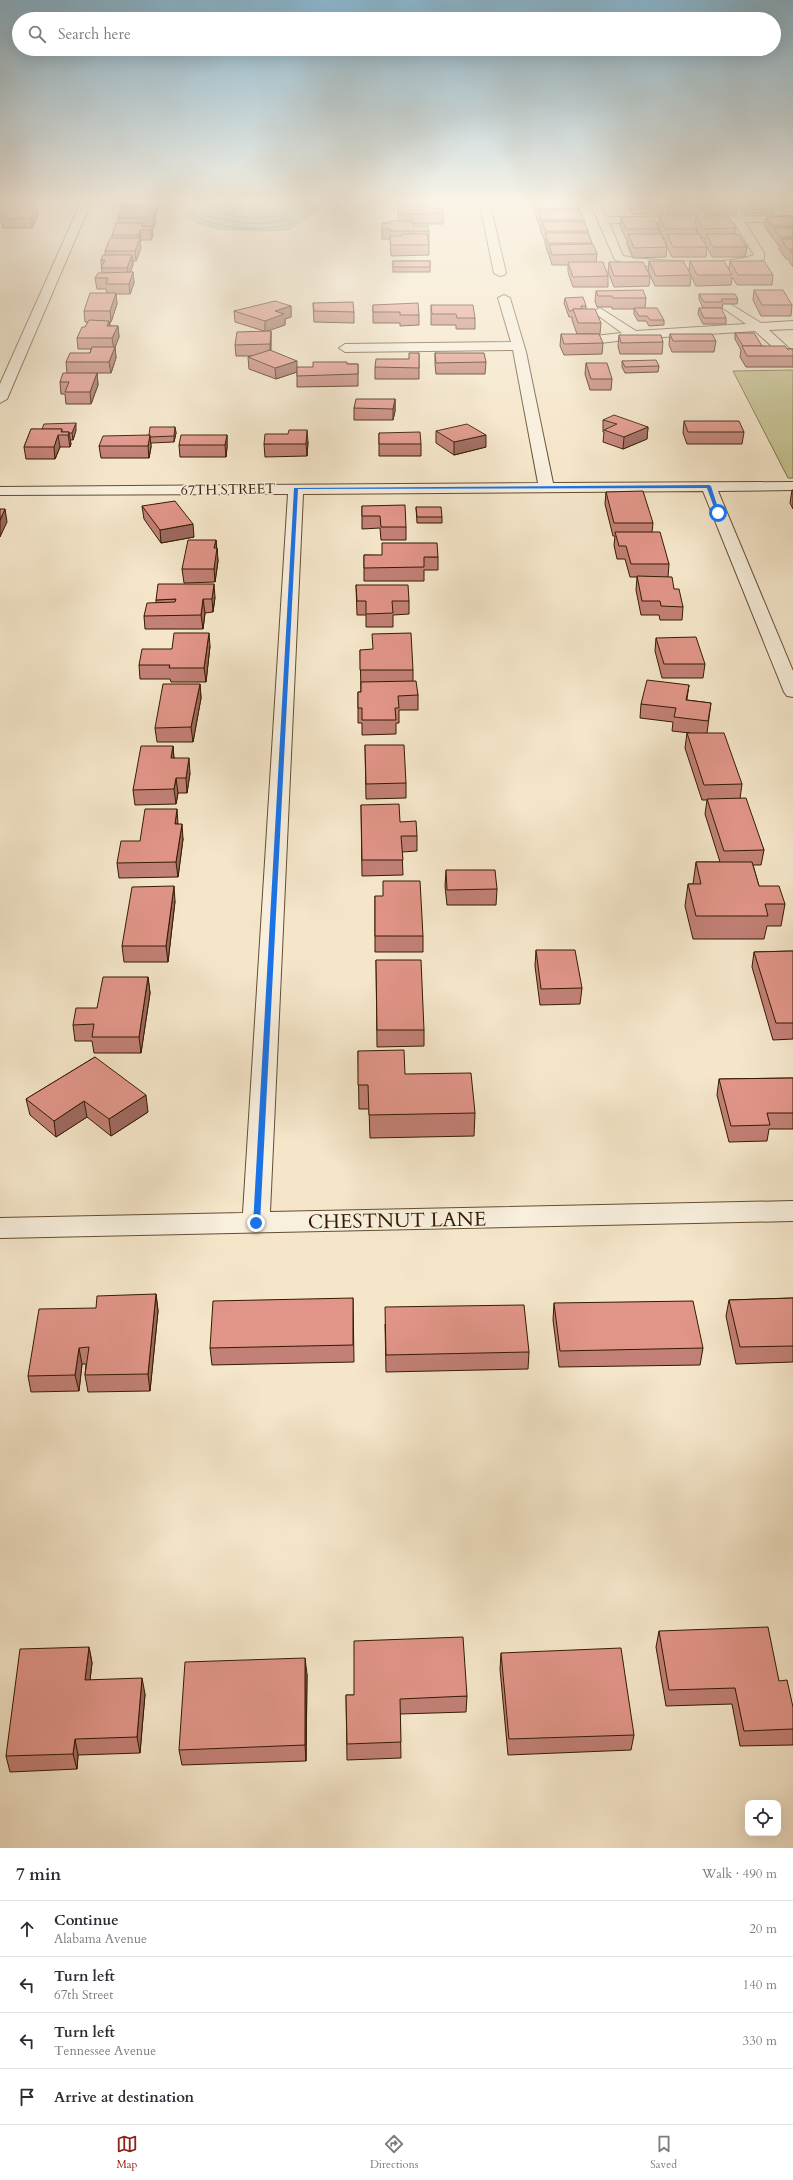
<!DOCTYPE html>
<meta charset="utf-8">
<style>
:root{--surface:#fff;--page:#f7f7f7;--text:#2b2b33;--muted:#7c7c81;--line:#e1e1e2;--accent:#8f2418}
body{margin:0;font-family:Cardo,serif;background:var(--page);color:var(--text)}
.controls{position:absolute;right:12px;bottom:12px;display:grid;overflow:hidden;border-radius:8px;box-shadow:0 4px 16px #0002}
.controls button{width:36px;height:36px;display:grid;place-items:center;padding:0;border:0;border-bottom:1px solid var(--line);background:var(--surface);color:var(--text);font:20px sans-serif}
.stop{position:absolute;width:12px;height:12px;margin:-9px;border:3px solid #1a73e8;border-radius:50%;background:#fff}
.stop.end{background:#1a73e8;border-color:#fff;box-shadow:0 1px 4px #0008}
.list{margin:0;padding:0;list-style:none}
h2{display:flex;justify-content:space-between;align-items:center;height:52px;margin:0;padding:0 16px;font-size:17px}
h2 small{font-size:13px;font-weight:400;color:var(--muted)}
.list li{display:grid;grid-template-columns:26px 1fr auto;gap:12px;align-items:center;box-sizing:border-box;height:56px;padding:0 16px;border-top:1px solid var(--line)}
.list b{display:block;font-size:15px;white-space:nowrap}
.list p{margin:0;font-size:13px;white-space:nowrap;color:var(--muted)}
.list em{font-size:13px;font-style:normal;color:var(--muted)}
.icon{flex:none;width:22px;height:22px;fill:none;stroke:currentColor;stroke-width:2;stroke-linecap:round;stroke-linejoin:round}
.map{position:relative;flex:none;width:793px;height:1848px;overflow:hidden}
.search{position:absolute;background:var(--surface);box-shadow:0 4px 16px #0002;left:12px;right:12px;top:12px;height:44px;display:flex;align-items:center;gap:10px;box-sizing:border-box;padding:0 14px;border-radius:22px;color:var(--muted);font-size:15px}
.sheet{height:276px;background:var(--surface)}
nav{display:flex;justify-content:space-around;align-items:center;box-sizing:border-box;height:56px;border-top:1px solid var(--line);background:var(--surface);font-size:11px;color:var(--muted)}
nav a{display:grid;justify-items:center;gap:2px}
nav .on{color:var(--accent)}
.map>svg:first-child{display:block}
</style>
<div class="map">
<svg width="793" height="1848" viewBox="0 0 793 1848">
<rect width="100%" height="100%" fill="#f5e6ca"/>
<filter id="stains"><feTurbulence type="fractalNoise" baseFrequency=".005" numOctaves="4"/><feColorMatrix values="0 0 0 0 .2 0 0 0 0 .09 0 0 0 0 .02 0 0 0 .5 -.17"/></filter>
<radialGradient id="worn" r=".72"><stop offset=".6" stop-color="#630" stop-opacity="0"/><stop offset="1" stop-color="#630" stop-opacity=".3"/></radialGradient>
<path fill="#c4c391" stroke="#7c6f48" d="M793,370V478H788L733,371Z"/>
<path fill="#9dc0b3" stroke="#737e6b" d="M202,200H312L323,206L290,229L273,231L219,229L198,223L187,217L192,207Z"/>
<g fill="none" stroke-linecap="round" stroke-linejoin="round">
<g stroke="#686e5a" stroke-width="1">
<path d="M204,200L203,204L193,214C211,229 268,232 290,224C299,220 308,213 315,206L313,200"/>
<path d="M209,200L208,206L201,212L202,215C227,221 261,228 286,219C294,216 301,211 308,206V200"/>
<path d="M215,200L213,211C230,217 269,221 285,214C291,211 296,206 301,203L302,200"/>
</g>
<g stroke="#644e32" stroke-width="2">
<g id="minor">
<path d="M82,200H92L7,399L0,403V384Z"/>
<path d="M479,200H489L506,273L504,275L500,276L494,273Z"/>
<path d="M596,200H607L601,206L606,217L793,216V222H745L764,253V259C729,273 651,270 615,260L591,205ZM734,222L754,255C727,266 659,261 629,257L623,256L609,223Z"/>
<path d="M504,295L510,298L526,352L553,483L793,482V490L718,491L793,671V697L787,696L784,692L703,491L303,494L270,1212L793,1201V1221L0,1238V1218L243,1213L288,494L0,495V487L538,483L513,350L345,352L339,348L345,344L511,342L498,298Z"/>
<path d="M727,302L761,323L793,321V329L769,330L793,352V360H787L755,331L633,339L576,346L570,342L576,338L622,333L596,314L594,312L596,310L600,308L636,331L746,324L723,308L721,306L723,304Z"/>
</g>
</g>
<use href="#minor" fill="#f8efdd" fill-rule="evenodd"/>
</g>
<g fill="#c28076" stroke="#341b00" fill-rule="evenodd">
<path d="M158,200L159,208L156,214H155L156,221L154,227H152L153,236L151,240H141L140,243L141,248L136,261H133V265L130,272H133L134,283L130,294H116L117,304L111,322H110V326H118L119,337L115,347L116,358L111,373H97L98,385L91,404H66L65,394H61L60,382L67,373L66,362L90,353L91,349H78L77,338L85,327L88,322H85L84,311L107,293L106,289H97L95,278L102,273L101,260L105,255V251L112,238V235L118,223V218L123,208V205Z"/>
<path d="M531,200H575L579,209V211L584,220V222L588,231V233L592,243V244L597,254L596,262L608,276V287H573L568,272V265H552L549,255V253H548L545,243V241L541,232V230L538,221V219H537Z"/>
<path d="M626,200H661L662,202V200H771L774,204L773,213H742L737,206L736,214H705L700,206V214H668L664,205L663,214H632L626,203Z"/>
<path d="M398,205L436,209H443V224H412L413,226L429,231V255L391,256L390,239H382V223H390L398,221Z"/>
<path d="M0,206L38,215L32,228H3L2,222H0Z"/>
<path d="M659,216L695,224L696,216L736,228L735,234L747,247L745,257H712L707,247L706,257H672L666,244V239H664L658,226ZM697,230L702,238H705V243L697,234Z"/>
<path d="M793,216V267L789,261V259H786L779,249L780,247L772,237L773,236H771L765,226L766,217Z"/>
<path d="M621,217L659,229V234L667,247L666,257L633,258L627,244V239H626L620,226Z"/>
<rect x="393" y="261" width="37" height="11"/>
<path d="M649,261L689,271L690,261L729,269L730,261L773,275L772,285H737L732,277L731,285L696,286L691,276L690,286H655L648,271Z"/>
<path d="M609,262L650,276L649,286L614,287L608,272Z"/>
<path d="M754,290L792,305L791,316H761L753,300Z"/>
<path d="M596,291L646,298L645,308L664,320V325L649,326L646,321H638L634,314V309H612V307H597L595,301Z"/>
<path d="M699,294L738,299L737,304H723L722,308H703L699,299Z"/>
<path d="M565,298L586,306V309L601,323L600,334H577L572,320V317H569L564,303Z"/>
<path d="M313,303L354,312V323L314,322Z"/>
<path d="M373,305L419,315V325L400,326V323H373Z"/>
<path d="M431,305L475,318V329H456V325H431Z"/>
<path d="M291,306V317L285,319V325L266,331H271V351L297,372L313,367L347,364H358V386L297,387V372L276,379L249,369L248,357L253,356H236L235,345L264,331L235,322L234,311Z"/>
<path d="M699,308L726,318V324H703L698,314Z"/>
<path d="M735,333L762,346L787,349H793V367H746L740,357L741,350L735,339Z"/>
<path d="M561,334L603,343L602,354L564,355L560,346Z"/>
<path d="M670,334L716,341L714,352H672L669,345Z"/>
<path d="M619,335L663,342L662,354H620L618,346Z"/>
<path d="M419,353V379H375V367L409,359Z"/>
<path d="M435,353L486,362L485,374H436L435,365Z"/>
<path d="M622,361L659,366L658,372L625,373L622,367Z"/>
<path d="M586,363L612,379L611,390H590L585,374Z"/>
<path d="M395,399V411L393,420H354V408Z"/>
<path d="M603,420L648,427L647,439L623,449L603,442L604,432H603Z"/>
<path d="M684,421L744,432L742,444H687L683,433Z"/>
<path d="M175,427L176,433L174,442L151,443V447L149,458H101L99,446L149,435Z"/>
<path d="M31,429L76,430L73,440H70L71,444L70,447H60L55,459H26L24,447Z"/>
<path d="M436,431L486,447L454,455L436,443Z"/>
<path d="M379,433L421,444V456H379Z"/>
<path d="M227,435V447L226,457H180L179,445Z"/>
<path d="M308,442L307,456L265,457L264,444Z"/>
<path d="M792,490H793V509L790,503Z"/>
<path d="M606,492L653,523L652,532L669,564L668,577L683,607L682,620H660L659,615H641L636,590L637,577H630L625,559H617L614,545L615,536H613L605,504Z"/>
<path d="M142,506L194,537L161,543L144,519Z"/>
<path d="M362,506L406,527V540H381L380,528L362,529Z"/>
<path d="M416,507L442,517V523H417Z"/>
<path d="M216,540L218,561L215,582L184,583L182,569Z"/>
<path d="M364,555L438,557V570H424V581H364Z"/>
<path d="M356,585L409,601V614L393,615V627H366V615H357Z"/>
<path d="M215,597L213,612L205,613L203,629H145L144,616L156,603V600Z"/>
<path d="M656,638L705,664L703,678H662L655,651Z"/>
<path d="M210,646L206,682H171L170,679H140L139,665L172,649Z"/>
<path d="M360,650L413,670V681L418,695V710H399V723H396V734L362,735V723H358V692H361Z"/>
<path d="M200,684L201,698L193,742H157L155,728Z"/>
<path d="M687,700L711,703L707,733L742,784L740,799L764,850L761,865H753L759,886L785,904L781,926H767L764,939H693L685,906L688,884H693L696,862H720L705,814L707,800H702L685,748L687,733H690L672,731L673,722L640,718L641,704Z"/>
<path d="M365,745L406,783V798L366,799Z"/>
<path d="M173,746L174,758L190,773L187,793H178L176,804L135,805L133,790Z"/>
<path d="M361,805L400,822L417,836V851L402,852L403,875L362,876Z"/>
<path d="M178,824L183,839L178,877L119,878L117,863L140,841Z"/>
<path d="M446,870L497,889L496,905H447L445,886Z"/>
<path d="M375,896L423,936V952H375Z"/>
<path d="M175,901L168,962H124L122,946Z"/>
<path d="M536,950L582,988L580,1004L540,1005L535,966Z"/>
<path d="M793,951V1039L773,1040L752,967L754,952Z"/>
<path d="M376,960L424,1030V1046L377,1047Z"/>
<path d="M148,977L150,993L141,1053H94L92,1041H75L73,1025L97,1008Z"/>
<path d="M358,1051L405,1074L475,1113L474,1136L370,1138L369,1109H359Z"/>
<path d="M95,1057L148,1112L111,1136L87,1117L56,1137L30,1115L26,1099Z"/>
<path d="M793,1078V1129H769L767,1141L729,1142L717,1095L719,1079Z"/>
<path d="M156,1294L158,1311L150,1391L88,1392L85,1375L86,1364H82L79,1391L31,1392L28,1376L96,1308Z"/>
<path d="M353,1298L354,1362L212,1365L210,1348Z"/>
<path d="M793,1298V1362L736,1364L726,1316L729,1300Z"/>
<path d="M554,1303L703,1348L700,1365L559,1367L553,1320Z"/>
<path d="M385,1324L529,1352L528,1369L386,1372Z"/>
<path d="M659,1631L779,1681L793,1707V1745L740,1746L732,1704L666,1706L656,1647Z"/>
<path d="M89,1647L92,1663L90,1680L145,1694L140,1753L78,1755L77,1769L10,1772L6,1756Z"/>
<path d="M501,1653L634,1735L631,1750L508,1755L500,1669Z"/>
<path d="M307,1674L306,1761L182,1765L179,1750Z"/>
<path d="M346,1695L467,1696L466,1712L400,1714L401,1758L347,1760Z"/>
</g>
<g fill="#9e6860" stroke="#341b00">
<path d="M157,200H158L159,208L156,214V205Z"/>
<path d="M37,205L38,215L32,228L31,218Z"/>
<path d="M155,212L156,221L154,227L153,217Z"/>
<path d="M152,226L153,236L151,240V230Z"/>
<path d="M140,230L141,240L140,243L141,248L136,261L135,251L139,239V235Z"/>
<path d="M132,255L133,265L128,278L127,268Z"/>
<path d="M133,272L134,283L130,294L129,284Z"/>
<path d="M116,293L117,304L111,322L110,311Z"/>
<path d="M291,306V317L285,319V325L265,332V321L275,311Z"/>
<path d="M109,321L111,331L107,326Z"/>
<path d="M118,326L119,337L114,350L112,338Z"/>
<path d="M271,331V342L270,356V344Z"/>
<path d="M115,347L116,358L111,373L109,362Z"/>
<path d="M297,361V372L276,379L275,368Z"/>
<path d="M97,373L98,385L91,404L90,392Z"/>
<path d="M395,399V411L393,420V409Z"/>
<path d="M76,423V430L73,440L72,433Z"/>
<path d="M175,427L176,433L174,442V436Z"/>
<path d="M648,427L647,439L623,449L624,437Z"/>
<path d="M307,430L308,442L307,456L306,444Z"/>
<path d="M69,432L71,444L70,447L68,435Z"/>
<path d="M58,435L60,447L55,459L54,447Z"/>
<path d="M150,435L151,447L149,458L148,446Z"/>
<path d="M227,435V447L226,457L225,445Z"/>
<path d="M486,435V447L454,455V442Z"/>
<path d="M5,509L7,522L0,537V520Z"/>
<path d="M193,524L194,537L161,543L160,530Z"/>
<path d="M216,540L217,553V548L218,561L215,582L214,569V548Z"/>
<path d="M214,584L215,597L213,612L212,599Z"/>
<path d="M203,599L205,613L203,629L201,615Z"/>
<path d="M209,633L210,646L206,682L204,668Z"/>
<path d="M200,684L201,698L193,742L191,727Z"/>
<path d="M689,685L687,699L684,714L686,700Z"/>
<path d="M173,746L174,761L171,758Z"/>
<path d="M189,758L190,773L187,793L186,778Z"/>
<path d="M176,778L178,793L176,804L174,789Z"/>
<path d="M177,809L178,824H175Z"/>
<path d="M182,824L183,839L178,877L176,862Z"/>
<path d="M174,886L175,901L168,962L166,946Z"/>
<path d="M148,977L150,993L141,1053L139,1037Z"/>
<path d="M146,1095L148,1112L111,1136L109,1119Z"/>
<path d="M84,1101L87,1117L56,1137L54,1121Z"/>
<path d="M156,1294L158,1311L150,1391L148,1374Z"/>
<path d="M79,1348L82,1364L79,1391L75,1375Z"/>
<path d="M89,1647L92,1663L88,1696L85,1680Z"/>
<path d="M305,1658L307,1674L306,1761L305,1745Z"/>
<path d="M142,1678L145,1694L140,1753L137,1737Z"/>
<path d="M75,1739L78,1755L77,1769L73,1754Z"/>
</g>
<g fill="#e19589" stroke="#341b00">
<path d="M125,200H157L156,205H123Z"/>
<path d="M576,200L579,209H538L535,201Z"/>
<path d="M630,200H661L664,204L633,205Z"/>
<path d="M667,200H698L701,204H669Z"/>
<path d="M703,200H734L737,204H706Z"/>
<path d="M740,200H771L774,204H743Z"/>
<path d="M37,205L31,218L2,219L5,212H0V206Z"/>
<path d="M398,205H436V209H443V214H398Z"/>
<path d="M123,208H147L146,211L155,212L153,217L118,218Z"/>
<path d="M538,211H580L584,220H541Z"/>
<path d="M653,216L659,229H626L621,217Z"/>
<path d="M659,216H691L698,229H665Z"/>
<path d="M696,216H728L736,228L703,229Z"/>
<path d="M793,216V226H773L766,217Z"/>
<path d="M390,221H412L413,226H428L429,231H390V229H382V223H391Z"/>
<path d="M542,222H584L588,231H545Z"/>
<path d="M116,223H143L142,227L152,226L151,230H140L139,235H112Z"/>
<path d="M774,228H793V237H780Z"/>
<path d="M545,233H588L592,243H548Z"/>
<path d="M402,234H427L429,245H391L390,236H402Z"/>
<path d="M628,234H661L667,247L634,248Z"/>
<path d="M667,234H699L707,247H673Z"/>
<path d="M706,234H738L747,247H713Z"/>
<path d="M110,238H140L135,251H105Z"/>
<path d="M781,239H793V249H788Z"/>
<path d="M593,244L597,254L552,255L549,245Z"/>
<path d="M790,251H793V255Z"/>
<path d="M103,255H132L127,268H101L105,260H101Z"/>
<rect x="393" y="261" width="37" height="6"/>
<path d="M649,261H683L691,275L656,276Z"/>
<path d="M690,261H724L732,275H697Z"/>
<path d="M730,261H764L773,275H738Z"/>
<path d="M568,262H603L608,276L573,277Z"/>
<path d="M609,262H643L650,276H614Z"/>
<path d="M133,272L129,284H106L108,278H95L98,273Z"/>
<path d="M643,290L646,298H613L612,296H598L596,291Z"/>
<path d="M754,290H783L792,305H762Z"/>
<path d="M90,293H116L110,311H84Z"/>
<path d="M699,294H735L738,299H721L723,302H704Z"/>
<path d="M583,297L586,306H581L582,309H573L572,311H569L565,298Z"/>
<path d="M275,301L291,306L275,311L284,314L265,321L234,311Z"/>
<path d="M353,302L354,312L314,311L313,303Z"/>
<path d="M418,303L419,315H400V312H373V305Z"/>
<path d="M431,305H473L475,318H457L456,314H432Z"/>
<path d="M634,308H657L664,320H650L647,316H639Z"/>
<path d="M699,308H721L726,318H704Z"/>
<path d="M573,309H595L601,323H578Z"/>
<path d="M89,320L109,321L107,326H118L112,338H77L82,327H85Z"/>
<path d="M271,331L270,344L235,345L237,332Z"/>
<path d="M735,333H754L762,346H743Z"/>
<path d="M561,334H599L603,343L564,344Z"/>
<path d="M670,334H712L716,341H673Z"/>
<path d="M619,335H661L663,342L621,343Z"/>
<path d="M742,346H785L787,349H793V356H747Z"/>
<path d="M92,347H115L109,362H66L70,353H90Z"/>
<path d="M270,350L297,361L275,368L248,357Z"/>
<path d="M409,353H419V368L375,367L376,359H409Z"/>
<path d="M435,353H484L486,362L436,363Z"/>
<path d="M656,360L659,366L625,367L622,361Z"/>
<path d="M313,362H347V364H358V374L297,376V367H313Z"/>
<path d="M586,363H607L612,379H591Z"/>
<path d="M63,373H97L90,392H65L69,382H60Z"/>
<path d="M356,399H395L393,409L354,408Z"/>
<path d="M614,415L648,427L624,437L604,430L617,424L603,420Z"/>
<path d="M684,421H739L744,432H688Z"/>
<path d="M76,423L72,433H69V432H62V429H42L44,424Z"/>
<path d="M467,424L486,435L454,442L436,431Z"/>
<path d="M150,427H175L174,436L150,437V435H149Z"/>
<path d="M31,429H62L61,432H69L68,435H58L54,447H24Z"/>
<path d="M289,430H307L306,444H264L265,434H288Z"/>
<path d="M420,432L421,444H379V433Z"/>
<path d="M150,435L148,446H99L103,436Z"/>
<path d="M181,435H227L225,445H179Z"/>
<path d="M643,491L653,523H614L606,492Z"/>
<path d="M175,501L193,524L160,530L142,506Z"/>
<path d="M405,505L406,527H381L380,516H362V506Z"/>
<path d="M416,507H441L442,517H417Z"/>
<path d="M0,509H5L0,520Z"/>
<path d="M615,532H660L669,564H631L626,546H619Z"/>
<path d="M188,540H216L214,548H217L214,569H182Z"/>
<path d="M382,543H437L438,557H424V567L364,568V555H382Z"/>
<path d="M637,576L672,577L674,589H679L683,607L661,606L660,601H642Z"/>
<path d="M158,584H214L212,599H203L201,615L144,616L147,603L175,602L176,599L156,600Z"/>
<path d="M356,585H408L409,601H392L393,613L366,614V601H357Z"/>
<path d="M174,633H209L204,668H169L170,665H139L142,649H172Z"/>
<path d="M411,633L413,670H360V650L373,649L372,634Z"/>
<path d="M696,637L705,664H664L656,638Z"/>
<path d="M647,680L689,685L686,700L711,703L708,721L674,717L676,708L641,704Z"/>
<path d="M416,681L418,695L398,696L399,708H395L396,720H362V708H358V692H361V682Z"/>
<path d="M163,684H200L191,727L155,728Z"/>
<path d="M687,733H724L742,784L704,785Z"/>
<path d="M365,745H404L406,783L366,784Z"/>
<path d="M141,746H173L171,758H189L186,778H176L174,789L133,790Z"/>
<path d="M746,798L764,850L724,851L707,799Z"/>
<path d="M399,804L400,822L416,821L417,836H401L403,860H362L361,805Z"/>
<path d="M145,809H177L175,824H182L176,862L117,863L121,841H140Z"/>
<path d="M696,862H752L759,886H779L785,904H765L768,916H696L688,884H701Z"/>
<path d="M446,870H495L497,889L447,890Z"/>
<path d="M383,881H420L423,936H375V896H383Z"/>
<path d="M174,886L166,946H122L132,887Z"/>
<path d="M536,950H575L582,988L541,989Z"/>
<path d="M793,951V1023H776L754,952Z"/>
<path d="M376,960H421L424,1030H377Z"/>
<path d="M103,977H148L139,1037H92L94,1024L73,1025L76,1008H97Z"/>
<path d="M404,1050L405,1074L471,1073L475,1113L369,1115L368,1085H358V1051Z"/>
<path d="M95,1057L146,1095L109,1119L84,1101L54,1121L26,1099Z"/>
<path d="M793,1078V1113H767L770,1125L731,1126L719,1079Z"/>
<path d="M156,1294L148,1374L85,1375L89,1347L79,1348L75,1375L28,1376L39,1309L96,1308L97,1296Z"/>
<path d="M353,1298V1345L210,1348L213,1301Z"/>
<path d="M793,1298V1346L740,1347L729,1300Z"/>
<path d="M693,1301L703,1348L560,1351L554,1303Z"/>
<path d="M524,1305L529,1352L386,1355L385,1307Z"/>
<path d="M768,1627L779,1681L787,1680L793,1707V1729L744,1731L735,1688L669,1690L659,1631Z"/>
<path d="M463,1637L467,1696L400,1699L401,1742L347,1744L346,1695H354V1641Z"/>
<path d="M89,1647L85,1680L142,1678L137,1737L75,1739L73,1754L6,1756L20,1649Z"/>
<path d="M621,1648L634,1735L509,1739L501,1653Z"/>
<path d="M305,1658V1745L179,1750L185,1662Z"/>
</g>
<linearGradient id="sky" x2="0" y2="1"><stop stop-color="#8ab9d3"/><stop offset="0.44" stop-color="#faf4e7"/><stop offset="1" stop-color="#faf4e7" stop-opacity="0"/></linearGradient>
<rect width="793" height="458" fill="url(#sky)"/>
<path fill="#1a73e8" d="M709,485L711,486L720,514L716,513L707,488L298,489L260,1223L256,1226L253,1225L294,488Z"/>
<g text-anchor="middle" stroke-width="3.5" stroke-linejoin="round" paint-order="stroke">
<g font-size="14" fill="#341b00" stroke="#f8efdd">
<text transform="translate(228 489) rotate(-1)" y="5">67TH STREET</text>
</g>
<g font-size="20" fill="#341b00" stroke="#f8efdd">
<text transform="translate(397 1220) rotate(-1)" y="7">CHESTNUT LANE</text>
</g>
</g>
<rect width="100%" height="100%" filter="url(#stains)"/>
<rect width="100%" height="100%" fill="url(#worn)"/>
</svg>
<div class="controls">
<button><svg class="icon" aria-label="locate" viewBox="0 0 24 24"><circle cx="12" cy="12" r="6"/><path d="M12 2v4M12 18v4M2 12h4M18 12h4"/></svg></button>
</div>
<div class="stop" style="left:718px;top:513px"></div>
<div class="stop end" style="left:256px;top:1223px"></div>
<div class="search"><svg class="icon" aria-label="search" viewBox="0 0 24 24"><circle cx="10" cy="10" r="6"/><path d="M15 15l6 6"/></svg>Search here</div>
</div>
<section class="sheet">
<h2>7 min<small>Walk · 490 m</small></h2>
<ul class="list">
<li><svg class="icon" aria-label="ahead" viewBox="0 0 24 24"><path d="M12 20V5M6 11l6-6 6 6"/></svg><div><b>Continue</b><p>Alabama Avenue</p></div><em>20 m</em></li>
<li><svg class="icon" aria-label="left" viewBox="0 0 24 24"><path d="M17 20v-9H6M10 6l-5 5 5 5"/></svg><div><b>Turn left</b><p>67th Street</p></div><em>140 m</em></li>
<li><svg class="icon" aria-label="left" viewBox="0 0 24 24"><path d="M17 20v-9H6M10 6l-5 5 5 5"/></svg><div><b>Turn left</b><p>Tennessee Avenue</p></div><em>330 m</em></li>
<li><svg class="icon" aria-label="arrive" viewBox="0 0 24 24"><path d="M6 21V4h12l-3 4 3 4H6"/></svg><div><b>Arrive at destination</b></div></li>
</ul>
</section>
<nav>
<a class="on"><svg class="icon" aria-label="map" viewBox="0 0 24 24"><path d="M3 6l6-2 6 2 6-2v14l-6 2-6-2-6 2zM9 4v14M15 6v14"/></svg>Map</a>
<a><svg class="icon" aria-label="directions" viewBox="0 0 24 24"><path d="M12 3l9 9-9 9-9-9zM9 14v-3h6M13 9l2 2-2 2"/></svg>Directions</a>
<a><svg class="icon" aria-label="saved" viewBox="0 0 24 24"><path d="M7 4h10v16l-5-4-5 4z"/></svg>Saved</a>
</nav>
